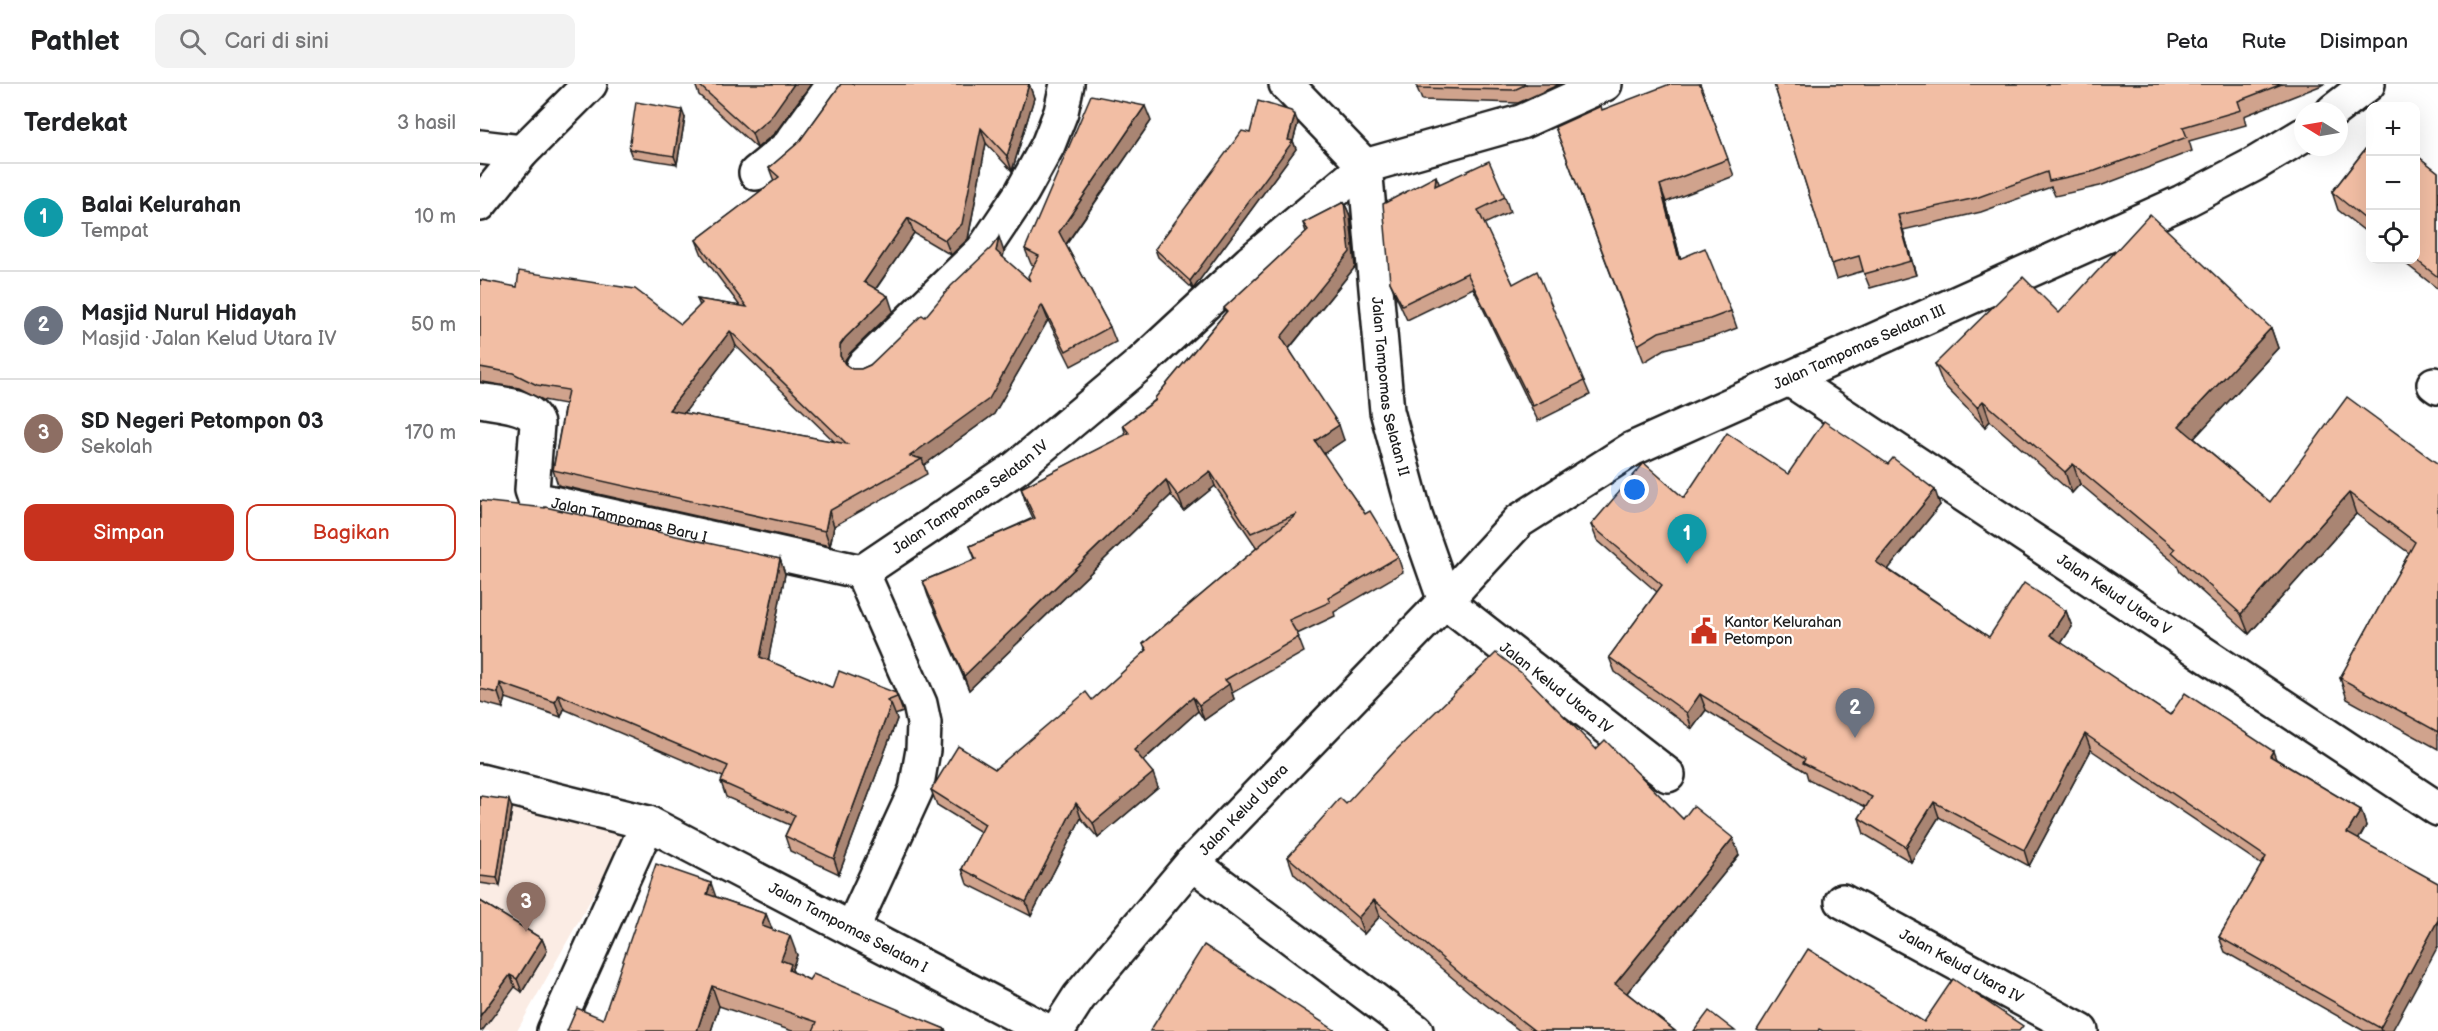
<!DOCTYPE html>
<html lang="id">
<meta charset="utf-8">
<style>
:root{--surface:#fff;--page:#f2f2f2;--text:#202124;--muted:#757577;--line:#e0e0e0;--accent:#c8321e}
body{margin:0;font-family:"Balsamiq Sans",sans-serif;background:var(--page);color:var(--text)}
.controls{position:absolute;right:18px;top:18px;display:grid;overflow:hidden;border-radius:12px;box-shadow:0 6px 24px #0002}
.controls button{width:54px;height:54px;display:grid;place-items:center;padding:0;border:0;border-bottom:2px solid var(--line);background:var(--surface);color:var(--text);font:30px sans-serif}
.compass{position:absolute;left:1814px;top:18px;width:54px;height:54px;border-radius:50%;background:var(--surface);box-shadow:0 6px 24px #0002;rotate:281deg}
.you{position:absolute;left:1155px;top:406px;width:21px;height:21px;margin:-15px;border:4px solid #fff;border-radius:50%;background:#1a73e8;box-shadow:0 0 0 9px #1a73e833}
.badge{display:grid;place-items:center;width:39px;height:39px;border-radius:50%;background:var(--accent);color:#fff;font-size:20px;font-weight:700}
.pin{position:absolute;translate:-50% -50px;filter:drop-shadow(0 2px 3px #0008)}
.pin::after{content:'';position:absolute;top:32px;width:21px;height:18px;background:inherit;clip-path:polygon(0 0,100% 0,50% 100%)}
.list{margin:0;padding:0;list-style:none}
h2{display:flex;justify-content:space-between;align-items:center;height:78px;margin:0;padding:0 24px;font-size:26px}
h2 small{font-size:20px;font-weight:400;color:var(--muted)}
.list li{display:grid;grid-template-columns:39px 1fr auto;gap:18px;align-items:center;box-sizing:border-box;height:108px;padding:0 24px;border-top:2px solid var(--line)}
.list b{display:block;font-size:22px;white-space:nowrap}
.list p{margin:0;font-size:20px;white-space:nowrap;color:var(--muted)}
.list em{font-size:20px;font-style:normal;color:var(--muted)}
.actions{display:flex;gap:12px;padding:18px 24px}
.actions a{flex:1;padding:14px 0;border:2px solid var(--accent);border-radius:12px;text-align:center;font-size:21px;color:var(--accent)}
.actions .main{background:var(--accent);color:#fff}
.icon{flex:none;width:33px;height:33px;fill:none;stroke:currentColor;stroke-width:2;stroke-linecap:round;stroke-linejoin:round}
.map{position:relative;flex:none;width:1958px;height:947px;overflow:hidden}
header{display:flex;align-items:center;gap:36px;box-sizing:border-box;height:84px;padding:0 30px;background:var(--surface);border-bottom:2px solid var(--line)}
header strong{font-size:28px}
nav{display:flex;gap:33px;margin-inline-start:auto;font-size:21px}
.search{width:420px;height:54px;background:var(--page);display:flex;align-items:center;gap:15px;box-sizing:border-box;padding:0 21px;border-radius:12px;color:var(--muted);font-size:22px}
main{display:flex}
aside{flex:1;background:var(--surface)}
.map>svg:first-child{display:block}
</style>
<header>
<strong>Pathlet</strong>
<div class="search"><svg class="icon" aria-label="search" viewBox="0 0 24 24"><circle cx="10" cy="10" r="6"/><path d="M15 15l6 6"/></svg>Cari di sini</div>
<nav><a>Peta</a><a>Rute</a><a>Disimpan</a></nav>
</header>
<main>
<aside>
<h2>Terdekat<small>3 hasil</small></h2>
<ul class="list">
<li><span class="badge" style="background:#0f9aa8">1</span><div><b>Balai Kelurahan</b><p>Tempat</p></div><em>10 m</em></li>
<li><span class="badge" style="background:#6b7280">2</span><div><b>Masjid Nurul Hidayah</b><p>Masjid · Jalan Kelud Utara IV</p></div><em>50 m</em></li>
<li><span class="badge" style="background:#8d6e63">3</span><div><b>SD Negeri Petompon 03</b><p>Sekolah</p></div><em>170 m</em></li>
</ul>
<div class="actions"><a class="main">Simpan</a><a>Bagikan</a></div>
</aside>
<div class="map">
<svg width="1958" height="947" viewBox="0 0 1958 947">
<rect width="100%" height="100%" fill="#fff"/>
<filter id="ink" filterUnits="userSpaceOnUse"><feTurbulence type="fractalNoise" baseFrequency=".0167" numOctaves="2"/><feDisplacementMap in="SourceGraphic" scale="12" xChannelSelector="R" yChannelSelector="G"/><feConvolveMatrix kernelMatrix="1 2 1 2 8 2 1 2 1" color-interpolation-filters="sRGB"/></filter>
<g filter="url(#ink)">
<path fill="#fbece4" d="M0,707L148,749L37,947H0Z"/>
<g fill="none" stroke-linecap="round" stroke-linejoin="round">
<g stroke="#1c1c1c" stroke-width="38">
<g id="street">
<path id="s1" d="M806,0L885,82L907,327L936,434L965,517"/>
<path d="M1853,27L1888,0"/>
<path d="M0,63L42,68"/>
<path d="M276,89L309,62L354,0"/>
<path d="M0,120L42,68L110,0"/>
<path d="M383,282L503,166L542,108L568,61L581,28L587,0"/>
<path id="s2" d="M1309,295L1958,725"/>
<path d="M1954,300L1958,303"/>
<path id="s3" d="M0,316C18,320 51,320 57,340L52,406L55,415L382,488"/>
<path id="s4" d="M965,517L1188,691"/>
<path id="s5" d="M0,697L168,739L567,947"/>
<path d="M712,779L936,947"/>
<path id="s6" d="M1362,817L1601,947"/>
<path id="s7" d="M372,845L436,706L443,666L444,639L440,620L382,488L536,384L660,280L770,178L885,82L1041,38L1125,0"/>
<path d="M74,947L168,739"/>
<path id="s8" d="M577,947L599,913L712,779L965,517L1039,437L1152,365L1702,118L1773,81L1823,51"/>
</g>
</g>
<use href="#street" stroke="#fff" stroke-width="33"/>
</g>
<g fill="#d0a38d" stroke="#1c1c1c" stroke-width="1.5" fill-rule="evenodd">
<path d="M215,0H331L295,49L277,64L219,11Z"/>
<path d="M361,0H549L554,14L532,87L506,59L488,155L471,171L434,149L396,205L413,227L370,269L365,276V281L372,285H381L390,281L524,168L523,174L549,196L554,181L551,180L545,165L671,37L586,161L630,243L636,258L591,282L568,236L514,330L444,381L447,390L354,442L350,462L78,401L73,386L85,320L63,316L39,304L3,298H0V196L201,240L220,222L217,215L260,222L222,171L216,156L294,97L289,84L319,58ZM256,262L355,358L204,329Z"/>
<path d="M938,0H1080L1038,19L942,16L937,4Z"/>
<path d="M1220,0L1254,92L1186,118L1200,174L1251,227L1257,244L1236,252L1185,265L1164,278L1075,43L1122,26Z"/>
<path d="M1294,0H1845L1764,32L1766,41L1709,57L1712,67L1620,102L1575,112L1571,103L1501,128L1423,146L1436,191L1390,204L1383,187L1356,195Z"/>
<path d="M205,34L197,80L152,73L149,65Z"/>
<path d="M818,39L813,57L816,65L713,205L678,173L675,165Z"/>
<path d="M1890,59V151L1858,126L1852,108Z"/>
<path d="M1935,70L1958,88V205L1921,176H1935Z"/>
<path d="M959,100L1025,113L1030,128L1004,140L1033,200L1104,297L1110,311L1058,337L993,204L927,236L916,212L910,198Z"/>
<path d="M864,118L870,132L875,183L809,265L864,356L843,370L885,430L918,473L923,488L854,528L855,532L817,550L824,568L752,609L754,615L724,636L718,627L663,677L678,703L618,754L601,734L551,832L487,800L482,785L501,748L457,721L451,706L515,685L612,616L666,567L663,560L778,463L777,464L735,402L704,427L691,411L489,606L448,512L443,497L495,475L490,462L553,434L546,419L541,404L646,351L643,341L675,316V314L746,228L744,224L826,148L823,139Z"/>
<path d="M1579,229L1791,244L1798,264L1714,354L1790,418L1958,380V665L1867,615L1860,594L1929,469L1876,430L1769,550L1700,488L1697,481L1600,400L1592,409L1510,337L1505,343L1463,300L1455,280Z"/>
<path d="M1408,380L1460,421L1408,485L1509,553L1586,527L1592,543L1581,559L1690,631L1796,675L1881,726L1886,742L1878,756L1912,947H1884L1745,868L1739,853L1782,781L1611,666L1549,782L1459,733L1431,778L1384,750L1379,734L1386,723L1328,695L1326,688L1226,626L1212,645L1135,588L1129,573L1177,508L1117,456L1111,441L1204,414L1308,390Z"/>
<path d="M0,417L300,475L305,490L288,577L353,604L416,609L423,628L415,631L417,635L359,790L310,767L305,752L310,741L246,713L241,698L243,693L84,625L81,633L26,614L23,624L0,618Z"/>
<path d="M1116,665L1203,735L1259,771L1147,909L1195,947H1040L989,908L900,832L884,850L814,790L808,773L866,720Z"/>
<path d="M0,712L32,724L20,802L0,799Z"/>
<path d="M236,813L286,830L292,846L317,871L312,885L313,888L329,896L465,945L466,947H312L239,922L231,947H87L123,935Z"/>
<path d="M0,817L62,855L67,867L42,908L35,903Z"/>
</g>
<g fill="#a98573" stroke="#1c1c1c" stroke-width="1.5">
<path d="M314,0H331L295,49L277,64L272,49Z"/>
<path d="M549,0L554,14L532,87L527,72Z"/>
<path d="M665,22L671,37L584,163L579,148Z"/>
<path d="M202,26L205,34L197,80L194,72Z"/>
<path d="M815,31L818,39L813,57L816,65L713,205L710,197L808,56Z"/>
<path d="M501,44L506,59L488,155L471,171L465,156Z"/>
<path d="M956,92L962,106L955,102Z"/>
<path d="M1180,101L1186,118L1205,192L1199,175Z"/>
<path d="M864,118L870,132L875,183L806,268L801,253Z"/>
<path d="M1418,131L1423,146L1436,191L1431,177Z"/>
<path d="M428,134L434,149L390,213L384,198Z"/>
<path d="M519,153L524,168L521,182L516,167Z"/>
<path d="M408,212L413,227L370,269L365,276V287L360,272V261L365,254Z"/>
<path d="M562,221L568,236L514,330L444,381L442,375L430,372Z"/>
<path d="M1791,244L1798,264L1707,362L1699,342Z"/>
<path d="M250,247L256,262L195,341L189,326Z"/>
<path d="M1503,317L1510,337L1505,343L1497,323Z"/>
<path d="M859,341L864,356L840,372L835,357Z"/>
<path d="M1593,380L1600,400L1592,409L1585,388Z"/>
<path d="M730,387L735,402L704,427L698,412Z"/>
<path d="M686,396L691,411L489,606L484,592Z"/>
<path d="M1455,406L1460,421L1402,493L1396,478Z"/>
<path d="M1869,409L1876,430L1769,550L1761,530Z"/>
<path d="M349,427L354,442L350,462L345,447Z"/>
<path d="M300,475L305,490L286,588L280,573Z"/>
<path d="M1586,527L1592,543L1576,567L1570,551Z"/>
<path d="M20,599L26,614L23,624L18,609Z"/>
<path d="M749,600L754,615L724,636L719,621Z"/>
<path d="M78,610L84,625L81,633L75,618Z"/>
<path d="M1220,610L1226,626L1212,645L1207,629Z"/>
<path d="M713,613L718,627L659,680L654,666Z"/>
<path d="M411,620L417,635L359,790L354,775Z"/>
<path d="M1605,650L1611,666L1549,782L1544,766Z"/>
<path d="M1793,667L1799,683L1790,672Z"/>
<path d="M673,689L678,703L618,754L613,739Z"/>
<path d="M29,716L32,724L20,802L17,794Z"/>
<path d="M1454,718L1459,733L1431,778L1426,763Z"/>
<path d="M596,719L601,734L551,832L546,818Z"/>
<path d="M1881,726L1886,742L1873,765L1867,749Z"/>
<path d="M1253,754L1259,771L1141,916L1135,900Z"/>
<path d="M231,799L238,819L227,810Z"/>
<path d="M894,816L900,832L884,850L878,834Z"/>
<path d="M286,830L294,850L282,842Z"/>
<path d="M1958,836V862L1912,947H1901L1900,944Z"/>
<path d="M310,852L317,871L312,885L318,900L301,876Z"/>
<path d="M62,855L67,867L42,908L37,895Z"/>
<path d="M30,891L35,903L2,947H0V932Z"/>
<path d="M232,902L239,922L231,947H217Z"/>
</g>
<g fill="#f2bea4" stroke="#1c1c1c" stroke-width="1.5" fill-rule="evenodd">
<path d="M218,0H314L290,34L272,49Z"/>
<path d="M361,0H549L527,72L501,44L482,140L465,156L428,134L384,198L408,212L365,254L360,261V272L365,280L372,285H381L390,281L442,231L445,233L471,202L511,164L519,153L516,167L550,197L548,192L559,172L545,165L611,11L665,22L579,148L630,243L586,267L562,221L509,315L430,372L442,375L349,427L345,447L73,386L88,306L57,301L33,289L0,283V196L37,203L39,187L155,205L201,240L222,219L217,215L267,223L216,156L299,93L289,84L319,58ZM250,247L367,360L189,326Z"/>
<path d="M938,0H1047L1034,6L937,4Z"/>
<path d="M1190,0H1220L1248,75L1180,101L1199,175L1225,164L1251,227L1230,235L1179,248L1158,261L1075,43L1121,22L1122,26Z"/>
<path d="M1294,0H1802L1758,17L1761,26L1703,43L1707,53L1615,87L1569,97L1567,88L1496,114L1418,131L1431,177L1384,190L1379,172L1351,180Z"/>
<path d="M778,17L811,27L815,31L808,56L813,57L710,197L675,165L762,47L770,49Z"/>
<path d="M156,18L202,26L194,72L149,65Z"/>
<path d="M1890,59V139L1852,108Z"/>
<path d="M1935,70L1958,88V193L1935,175Z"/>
<path d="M1009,77L1025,113L998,126L1033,200L1057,187L1104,297L1053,322L987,189L922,221L910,198L903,120L956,92L955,102Z"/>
<path d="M864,118L870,168L801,253L859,341L835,357L885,430L890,427L918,473L848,514L850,518L809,536L819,553L745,596L749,600L719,621L713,613L654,666L673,689L613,739L596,719L546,818L482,785L505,740L451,706L478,662L515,685L606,608L612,616L667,566L663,560L817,430L771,449L730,387L698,412L686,396L484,592L443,497L496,475L490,462L555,434L541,404L649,349L643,341L676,316L675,314L747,227L744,224L828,146L823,139Z"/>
<path d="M1670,130L1791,244L1699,342L1790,418L1867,313L1958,380V648L1860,594L1935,458L1869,409L1761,530L1692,468L1695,465L1593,380L1585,388L1503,317L1497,323L1455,280L1543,193L1579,229Z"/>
<path d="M1344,337L1408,380L1413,374L1455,406L1396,478L1509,553L1544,499L1586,527L1570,551L1690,631L1705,609L1793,667L1790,672L1881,726L1867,749L1958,799V836L1900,944L1739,853L1786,773L1605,650L1544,766L1454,718L1426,763L1379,734L1392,713L1323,679L1325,675L1220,610L1207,629L1129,573L1182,501L1111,441L1164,379L1204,414L1247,349L1308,390Z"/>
<path d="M0,417L65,424V423L300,475L280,573L353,604L359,587L416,609L417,613L407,617L411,620L354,775L305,752L315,731L241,698L248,682L78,610L75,618L20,599L18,609L0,605Z"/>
<path d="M1016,569L1044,591L1116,665L1125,656L1203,735L1213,722L1253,754L1135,900L1195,947H1055L983,892L894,816L878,834L808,773L860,714L866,720L915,667Z"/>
<path d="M0,712L29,716L17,794L0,792Z"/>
<path d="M176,780L231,799L227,810L286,830L282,842L310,852L301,876L311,880L309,886L329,896L333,890L465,945L464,947H333L337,938L232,902L217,947H87L97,924L123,935Z"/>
<path d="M0,817L62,855L37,895L30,891L0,932Z"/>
<path d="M724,861L856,947H670Z"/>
<path d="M1328,865L1444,938L1473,895L1543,942L1539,947H1343L1339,945L1338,947H1279L1277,946Z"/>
<path d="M1229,927L1255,947H1214Z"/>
</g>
</g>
<defs>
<g id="civic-bare" transform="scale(2.07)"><path d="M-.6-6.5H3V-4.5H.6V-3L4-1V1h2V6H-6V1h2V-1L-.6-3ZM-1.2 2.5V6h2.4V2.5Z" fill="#c8321e" stroke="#fff" stroke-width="2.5" paint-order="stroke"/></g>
</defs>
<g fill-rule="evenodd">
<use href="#civic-bare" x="1224" y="547"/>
</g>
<g text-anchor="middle" stroke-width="4.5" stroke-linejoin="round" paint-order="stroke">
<g font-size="15" fill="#1c1c1c" stroke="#fff">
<text dy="5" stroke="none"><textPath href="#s8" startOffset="1072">Jalan Tampomas Selatan III</textPath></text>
<text dy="5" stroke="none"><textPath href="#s1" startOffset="336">Jalan Tampomas Selatan II</textPath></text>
<text dy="5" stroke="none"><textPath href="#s7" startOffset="516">Jalan Tampomas Selatan IV</textPath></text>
<text dy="5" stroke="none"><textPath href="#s3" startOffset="237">Jalan Tampomas Baru I</textPath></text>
<text dy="5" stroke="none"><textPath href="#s2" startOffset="390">Jalan Kelud Utara V</textPath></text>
<text dy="5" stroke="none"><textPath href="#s4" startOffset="141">Jalan Kelud Utara IV</textPath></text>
<text dy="5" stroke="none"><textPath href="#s8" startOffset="290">Jalan Kelud Utara</textPath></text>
<text dy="5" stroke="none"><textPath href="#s5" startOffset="399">Jalan Tampomas Selatan I</textPath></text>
<text dy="5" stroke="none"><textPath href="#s6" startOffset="136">Jalan Kelud Utara IV</textPath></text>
</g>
<g font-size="15" fill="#1c1c1c" stroke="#fff" text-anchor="start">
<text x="1244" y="543">Kantor Kelurahan<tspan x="1244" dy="17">Petompon</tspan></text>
</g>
</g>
</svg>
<div class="controls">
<button>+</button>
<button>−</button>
<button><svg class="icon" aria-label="locate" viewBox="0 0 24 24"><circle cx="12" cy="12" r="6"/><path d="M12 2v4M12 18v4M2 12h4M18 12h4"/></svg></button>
</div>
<svg class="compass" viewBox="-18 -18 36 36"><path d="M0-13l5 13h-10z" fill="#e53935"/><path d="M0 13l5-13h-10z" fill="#757577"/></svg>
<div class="you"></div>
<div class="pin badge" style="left:1207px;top:480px;background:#0f9aa8">1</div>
<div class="pin badge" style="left:1375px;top:654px;background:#6b7280">2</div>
<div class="pin badge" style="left:46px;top:848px;background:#8d6e63">3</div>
</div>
</main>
